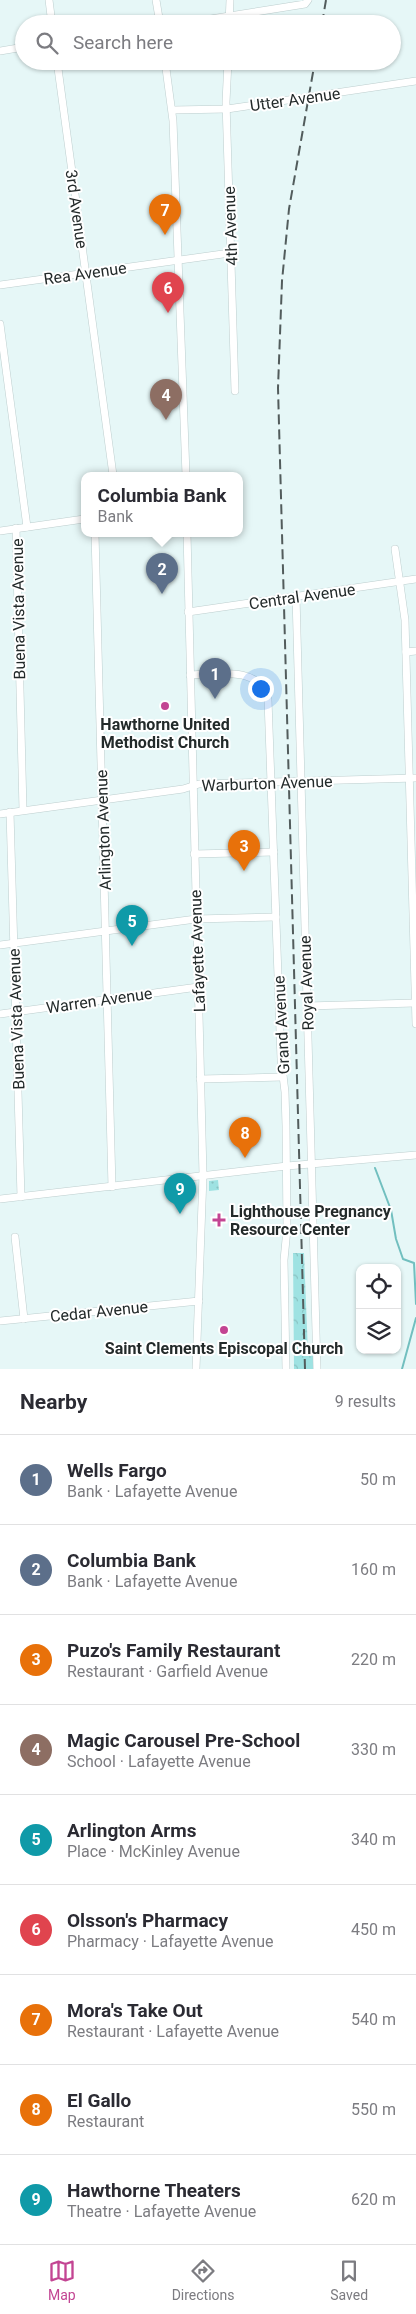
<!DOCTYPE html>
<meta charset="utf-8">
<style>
:root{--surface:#fff;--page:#f2f2f3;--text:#2b2b33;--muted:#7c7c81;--line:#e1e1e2;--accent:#c34593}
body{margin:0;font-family:Roboto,sans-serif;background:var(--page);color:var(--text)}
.controls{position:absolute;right:15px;bottom:15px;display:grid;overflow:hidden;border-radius:10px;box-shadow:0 1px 4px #0004}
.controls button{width:45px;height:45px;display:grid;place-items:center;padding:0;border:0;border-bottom:1px solid var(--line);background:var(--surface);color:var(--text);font:25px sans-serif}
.you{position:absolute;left:260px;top:688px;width:18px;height:18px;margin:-12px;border:4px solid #fff;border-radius:50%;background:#1a73e8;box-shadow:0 0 0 8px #1a73e833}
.badge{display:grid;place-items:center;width:32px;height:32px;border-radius:50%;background:var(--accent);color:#fff;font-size:16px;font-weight:700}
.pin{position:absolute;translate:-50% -41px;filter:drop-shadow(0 1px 2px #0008)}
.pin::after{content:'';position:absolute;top:26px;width:18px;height:15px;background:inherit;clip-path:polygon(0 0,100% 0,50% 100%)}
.popup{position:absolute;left:81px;top:472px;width:162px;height:65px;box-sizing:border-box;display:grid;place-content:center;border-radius:10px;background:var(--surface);filter:drop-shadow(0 1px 4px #0005);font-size:16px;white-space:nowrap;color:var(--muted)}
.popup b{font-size:19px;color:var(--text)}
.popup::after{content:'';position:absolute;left:50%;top:100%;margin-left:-10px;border:10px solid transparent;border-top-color:var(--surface)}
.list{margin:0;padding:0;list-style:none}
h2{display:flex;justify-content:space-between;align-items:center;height:65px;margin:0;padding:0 20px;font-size:21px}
h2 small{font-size:16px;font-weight:400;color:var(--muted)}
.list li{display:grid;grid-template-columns:32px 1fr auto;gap:15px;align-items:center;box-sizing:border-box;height:90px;padding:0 20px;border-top:1px solid var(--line)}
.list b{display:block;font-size:19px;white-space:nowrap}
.list p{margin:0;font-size:16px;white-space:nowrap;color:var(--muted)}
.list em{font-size:16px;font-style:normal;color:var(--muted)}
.icon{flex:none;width:28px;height:28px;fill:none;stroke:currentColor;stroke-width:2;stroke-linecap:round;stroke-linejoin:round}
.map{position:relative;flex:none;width:416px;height:1369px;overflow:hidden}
.search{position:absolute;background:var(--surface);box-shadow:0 1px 4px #0004;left:15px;right:15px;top:15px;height:55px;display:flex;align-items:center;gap:12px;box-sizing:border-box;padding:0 18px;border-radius:28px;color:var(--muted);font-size:19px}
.sheet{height:875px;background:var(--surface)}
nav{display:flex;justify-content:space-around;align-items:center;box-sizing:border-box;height:70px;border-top:1px solid var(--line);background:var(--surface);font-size:14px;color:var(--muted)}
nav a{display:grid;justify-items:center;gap:2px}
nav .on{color:var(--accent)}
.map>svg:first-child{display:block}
</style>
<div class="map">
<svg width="416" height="1369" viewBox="0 0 416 1369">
<defs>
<pattern id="forest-crowns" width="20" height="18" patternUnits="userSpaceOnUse" patternTransform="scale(1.25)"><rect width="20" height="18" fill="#9ee2e2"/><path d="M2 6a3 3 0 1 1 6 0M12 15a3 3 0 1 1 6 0" fill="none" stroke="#88c2c2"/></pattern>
<pattern id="park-dots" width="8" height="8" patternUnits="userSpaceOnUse" patternTransform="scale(1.25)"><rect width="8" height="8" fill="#9ee2e2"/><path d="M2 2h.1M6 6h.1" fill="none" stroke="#88c2c2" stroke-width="1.8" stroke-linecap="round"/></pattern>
</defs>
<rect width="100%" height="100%" fill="#e6f7f7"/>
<path fill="url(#forest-crowns)" d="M293,1253H304L308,1353L318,1352L320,1369H294Z"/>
<path fill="url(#park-dots)" d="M218,1180L219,1190L209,1191V1181Z"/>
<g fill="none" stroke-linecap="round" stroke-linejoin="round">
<g stroke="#71bfbf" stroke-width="2">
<path d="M375,1168L391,1210L396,1239L403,1259L414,1263L416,1304"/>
<path d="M402,1369L416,1318"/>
</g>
<g stroke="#bdcece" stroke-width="8">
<g id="minor">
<path d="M49,0L52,24"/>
<path d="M156,0L160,24"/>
<path d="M179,24L305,4L308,0"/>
<path d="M229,24L230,0"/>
<path d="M0,51L24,47"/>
<path d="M57,61L113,475"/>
<path d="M165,61L173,121L186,475"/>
<path d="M228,61L226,102L235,391"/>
<path d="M173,110L227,109L416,81"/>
<path d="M0,285L230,253"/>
<path d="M0,324L27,527"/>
<path d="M16,528L23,810"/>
<path d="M0,531L84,519"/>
<path d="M95,533L112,1187"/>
<path d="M187,533L203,1175L196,1369"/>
<path d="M395,549L405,620L416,1024"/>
<path d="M296,596L317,1369"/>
<path d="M188,612L416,579"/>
<path d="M406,652L416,651"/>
<path d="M190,675C216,674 261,665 268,700L281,1059L285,1092L286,1126L287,1229L284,1260L286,1369"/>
<path d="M10,812L21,1197"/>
<path d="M0,814L183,789L199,784L416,778"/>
<path d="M194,854L274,852"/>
<path d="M0,945L196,919L276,917"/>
<path d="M307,1006L415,1003"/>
<path d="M0,1014L198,987"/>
<path d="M200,1079L283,1077"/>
<path d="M0,1199L287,1166L416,1155"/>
<path d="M15,1237L24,1319"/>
<path d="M0,1321L199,1301"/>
</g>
</g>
<use href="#minor" stroke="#fff" stroke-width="7"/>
<g stroke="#525c5c" stroke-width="2" stroke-dasharray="10 5" stroke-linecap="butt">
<path d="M322,24L326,0"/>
<path d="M305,1369L278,388L282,281L289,209L315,61"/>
</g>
</g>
<g fill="#c34593" stroke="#fff" stroke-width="2">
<circle cx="165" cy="706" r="5"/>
<path d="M216.5 1212.5h5v5h5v5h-5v5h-5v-5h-5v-5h5z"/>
<circle cx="224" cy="1330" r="5"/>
</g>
<g text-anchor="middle" stroke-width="4" stroke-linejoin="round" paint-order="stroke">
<g font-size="16" fill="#232a2a" stroke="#fff">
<text transform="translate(295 99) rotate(-8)" y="6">Utter Avenue</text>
<text transform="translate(77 209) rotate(82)" y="6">3rd Avenue</text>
<text transform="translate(230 226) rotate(-92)" y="6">4th Avenue</text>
<text transform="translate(85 273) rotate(-8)" y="6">Rea Avenue</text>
<text transform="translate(302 596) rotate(-8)" y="6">Central Avenue</text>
<text transform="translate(18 609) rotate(-91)" y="6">Buena Vista Avenue</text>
<text transform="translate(267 783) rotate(-2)" y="6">Warburton Avenue</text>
<text transform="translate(103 830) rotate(-92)" y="6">Arlington Avenue</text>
<text transform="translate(197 951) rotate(-92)" y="6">Lafayette Avenue</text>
<text transform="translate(306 983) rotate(-92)" y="6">Royal Avenue</text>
<text transform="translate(99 1000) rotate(-8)" y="6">Warren Avenue</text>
<text transform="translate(16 1019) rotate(-92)" y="6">Buena Vista Avenue</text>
<text transform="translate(281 1025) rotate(-93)" y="6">Grand Avenue</text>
<text transform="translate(99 1311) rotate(-6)" y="6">Cedar Avenue</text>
</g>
<g font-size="16" font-weight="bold" fill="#232a2a" stroke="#fff">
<text x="165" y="730">Hawthorne United<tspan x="165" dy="18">Methodist Church</tspan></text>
<text x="230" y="1217" text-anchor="start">Lighthouse Pregnancy<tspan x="230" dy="18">Resource Center</tspan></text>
<text x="224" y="1354">Saint Clements Episcopal Church</text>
</g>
</g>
</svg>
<div class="controls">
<button><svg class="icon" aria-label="locate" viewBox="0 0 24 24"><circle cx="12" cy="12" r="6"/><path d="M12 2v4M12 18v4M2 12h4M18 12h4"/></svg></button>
<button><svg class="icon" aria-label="layers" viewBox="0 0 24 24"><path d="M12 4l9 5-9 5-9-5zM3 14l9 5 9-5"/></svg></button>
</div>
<div class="you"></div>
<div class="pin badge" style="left:215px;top:699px;background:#5c6f8a">1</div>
<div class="pin badge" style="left:162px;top:594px;background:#5c6f8a">2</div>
<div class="popup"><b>Columbia Bank</b>Bank</div>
<div class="pin badge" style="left:244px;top:871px;background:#e8710a">3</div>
<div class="pin badge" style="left:166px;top:420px;background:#8d6e63">4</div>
<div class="pin badge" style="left:132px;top:946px;background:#0f9aa8">5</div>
<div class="pin badge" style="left:168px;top:313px;background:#e0444e">6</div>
<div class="pin badge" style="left:165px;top:235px;background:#e8710a">7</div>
<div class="pin badge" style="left:245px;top:1158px;background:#e8710a">8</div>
<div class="pin badge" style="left:180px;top:1214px;background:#0f9aa8">9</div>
<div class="search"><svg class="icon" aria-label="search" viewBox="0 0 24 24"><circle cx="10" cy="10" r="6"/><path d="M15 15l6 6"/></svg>Search here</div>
</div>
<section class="sheet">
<h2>Nearby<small>9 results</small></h2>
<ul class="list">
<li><span class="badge" style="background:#5c6f8a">1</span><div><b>Wells Fargo</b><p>Bank · Lafayette Avenue</p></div><em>50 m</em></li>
<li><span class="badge" style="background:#5c6f8a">2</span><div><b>Columbia Bank</b><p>Bank · Lafayette Avenue</p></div><em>160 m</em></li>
<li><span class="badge" style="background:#e8710a">3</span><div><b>Puzo's Family Restaurant</b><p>Restaurant · Garfield Avenue</p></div><em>220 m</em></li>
<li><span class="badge" style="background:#8d6e63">4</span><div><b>Magic Carousel Pre-School</b><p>School · Lafayette Avenue</p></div><em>330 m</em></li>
<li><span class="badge" style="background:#0f9aa8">5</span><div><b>Arlington Arms</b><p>Place · McKinley Avenue</p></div><em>340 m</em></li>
<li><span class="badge" style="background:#e0444e">6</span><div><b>Olsson's Pharmacy</b><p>Pharmacy · Lafayette Avenue</p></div><em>450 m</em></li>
<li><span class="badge" style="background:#e8710a">7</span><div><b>Mora's Take Out</b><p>Restaurant · Lafayette Avenue</p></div><em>540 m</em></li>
<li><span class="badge" style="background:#e8710a">8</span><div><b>El Gallo</b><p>Restaurant</p></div><em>550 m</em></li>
<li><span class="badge" style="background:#0f9aa8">9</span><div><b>Hawthorne Theaters</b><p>Theatre · Lafayette Avenue</p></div><em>620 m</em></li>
</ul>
</section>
<nav>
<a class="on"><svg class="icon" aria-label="map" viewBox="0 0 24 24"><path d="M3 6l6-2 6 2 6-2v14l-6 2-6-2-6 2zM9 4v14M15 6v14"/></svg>Map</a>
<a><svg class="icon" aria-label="directions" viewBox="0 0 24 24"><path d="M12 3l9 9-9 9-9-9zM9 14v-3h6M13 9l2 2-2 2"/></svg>Directions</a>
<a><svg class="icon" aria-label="saved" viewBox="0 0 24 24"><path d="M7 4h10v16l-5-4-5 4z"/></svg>Saved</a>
</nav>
